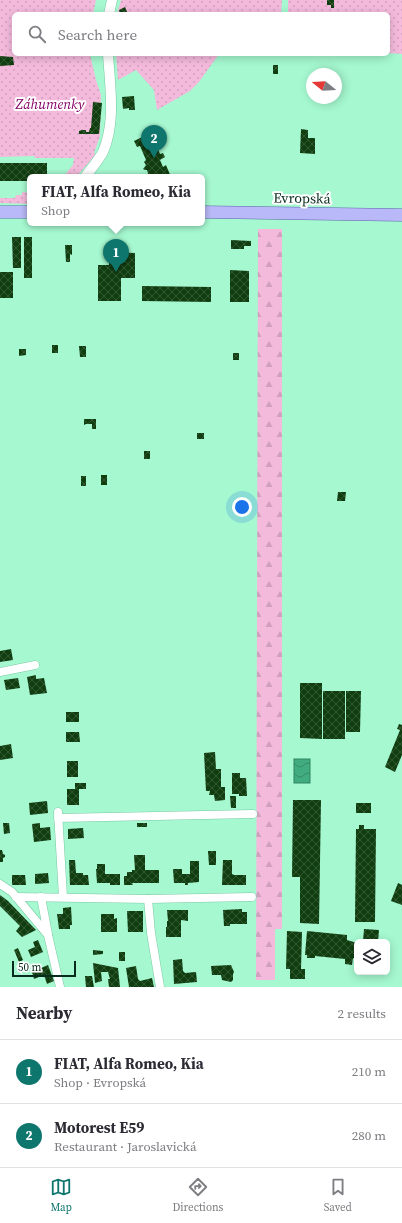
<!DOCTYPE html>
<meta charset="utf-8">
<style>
:root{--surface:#fff;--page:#f7f7f7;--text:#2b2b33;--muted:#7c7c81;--line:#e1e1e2;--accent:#0f766e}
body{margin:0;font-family:"Source Serif 4",serif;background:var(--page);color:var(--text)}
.controls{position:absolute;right:12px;bottom:12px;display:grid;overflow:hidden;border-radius:6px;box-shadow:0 2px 10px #0003}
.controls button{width:36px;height:36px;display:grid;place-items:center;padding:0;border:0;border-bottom:1px solid var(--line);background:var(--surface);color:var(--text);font:20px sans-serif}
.compass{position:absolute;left:306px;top:68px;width:36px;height:36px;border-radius:50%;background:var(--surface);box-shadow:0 2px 10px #0003;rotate:288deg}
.scale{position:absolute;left:12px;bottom:10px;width:64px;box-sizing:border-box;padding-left:4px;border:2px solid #072b1d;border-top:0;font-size:11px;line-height:14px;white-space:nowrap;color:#072b1d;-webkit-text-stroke:3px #fff;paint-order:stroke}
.you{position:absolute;left:242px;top:507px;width:14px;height:14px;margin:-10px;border:3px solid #fff;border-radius:50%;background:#1a73e8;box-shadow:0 0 0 6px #1a73e833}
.badge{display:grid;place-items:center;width:26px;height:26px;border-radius:50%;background:var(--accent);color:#fff;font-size:13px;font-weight:700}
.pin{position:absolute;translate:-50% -33px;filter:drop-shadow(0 1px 2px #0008)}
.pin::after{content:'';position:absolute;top:21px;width:14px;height:12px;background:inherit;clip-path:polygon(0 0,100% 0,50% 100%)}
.popup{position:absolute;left:27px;top:174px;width:178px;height:52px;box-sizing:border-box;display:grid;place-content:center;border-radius:6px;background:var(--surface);filter:drop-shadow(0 1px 3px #0005);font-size:13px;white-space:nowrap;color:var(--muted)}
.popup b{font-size:15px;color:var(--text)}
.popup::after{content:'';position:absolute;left:50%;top:100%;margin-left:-8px;border:8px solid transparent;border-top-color:var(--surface)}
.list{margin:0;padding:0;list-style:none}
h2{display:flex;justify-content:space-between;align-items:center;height:52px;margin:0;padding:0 16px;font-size:17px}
h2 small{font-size:13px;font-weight:400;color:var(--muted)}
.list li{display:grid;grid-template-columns:26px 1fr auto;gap:12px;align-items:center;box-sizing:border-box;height:64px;padding:0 16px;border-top:1px solid var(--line)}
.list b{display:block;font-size:15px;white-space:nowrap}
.list p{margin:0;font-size:13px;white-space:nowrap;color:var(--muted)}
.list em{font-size:13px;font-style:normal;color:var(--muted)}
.icon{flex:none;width:22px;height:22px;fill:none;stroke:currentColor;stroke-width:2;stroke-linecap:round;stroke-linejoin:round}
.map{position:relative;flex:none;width:402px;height:987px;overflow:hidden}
.search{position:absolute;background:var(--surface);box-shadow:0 2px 10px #0003;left:12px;right:12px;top:12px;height:44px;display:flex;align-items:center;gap:10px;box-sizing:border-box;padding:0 14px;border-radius:6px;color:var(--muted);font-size:15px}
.sheet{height:180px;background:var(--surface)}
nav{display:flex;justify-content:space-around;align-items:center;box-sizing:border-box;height:56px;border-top:1px solid var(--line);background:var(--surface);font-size:11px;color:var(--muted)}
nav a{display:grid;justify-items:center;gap:2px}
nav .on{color:var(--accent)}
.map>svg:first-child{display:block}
</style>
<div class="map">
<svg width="402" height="987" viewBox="0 0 402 987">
<defs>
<pattern id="green-dots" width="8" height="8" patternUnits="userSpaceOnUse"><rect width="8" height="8" fill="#f4badc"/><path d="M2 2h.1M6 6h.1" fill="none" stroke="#d0a0bc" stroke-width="1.8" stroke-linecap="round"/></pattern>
<pattern id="forest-firs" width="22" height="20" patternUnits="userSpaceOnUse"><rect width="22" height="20" fill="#f4badc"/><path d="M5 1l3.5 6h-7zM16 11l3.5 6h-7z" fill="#d0a0bc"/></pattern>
<pattern id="water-waves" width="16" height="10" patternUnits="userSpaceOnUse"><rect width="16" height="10" fill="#41ac80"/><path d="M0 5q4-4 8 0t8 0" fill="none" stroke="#348c68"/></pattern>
<pattern id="building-cross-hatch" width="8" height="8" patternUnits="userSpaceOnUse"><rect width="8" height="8" fill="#113e10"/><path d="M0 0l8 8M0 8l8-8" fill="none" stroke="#325832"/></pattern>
</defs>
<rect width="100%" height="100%" fill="#a5f8d0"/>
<g fill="url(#green-dots)">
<path d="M0,0H96L93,14H14V54H90L96,80L101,95L100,136L94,153L96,154L76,177H63L73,165L74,158H35L34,156L0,157Z"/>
<path d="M121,0H282L281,14H117Z"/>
<path d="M288,0H402V54L388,53V14H288Z"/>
<path d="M116,54H219L199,82L190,91L157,110L154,90L136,70L118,80Z"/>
<path d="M22,192L30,193V204L0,203V198H15L16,195H22Z"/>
</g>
<path fill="url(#forest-firs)" d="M258,229H282V929H275V980H256Z"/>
<rect fill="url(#water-waves)" stroke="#308562" x="294" y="759" width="16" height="24"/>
<g fill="url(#building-cross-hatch)">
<path d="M327,0H334V8H331V5H327Z"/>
<path d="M125,7L128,14H120L119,10Z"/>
<path d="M0,56L13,57L14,65L0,66Z"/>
<rect x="273" y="65" width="5" height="9"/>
<path d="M134,96L135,110H129V108L123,109L122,97Z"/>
<path d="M93,102L102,103L99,134H79V131L82,130H86V132H89L90,128H91Z"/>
<path d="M301,129L308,130V138H315V154L300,153Z"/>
<path d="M153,132L158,140L155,142L160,154L163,153L165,157L160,160L163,167L166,165L171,177H149L147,170H145L143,169L146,165L144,162L146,160L140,146L137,147L134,141Z"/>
<path d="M0,163H47V177H30V181H0Z"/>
<path d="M12,237H21V268H13Z"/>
<rect x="24" y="237" width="8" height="41"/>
<path d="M231,240L251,241V246H244V249H231Z"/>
<path d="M65,245H72V255L70,254V262H66Z"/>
<path d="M109,252L135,253V278H121V301H98V265H109Z"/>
<path d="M230,270L249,271V302H230Z"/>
<rect x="0" y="272" width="13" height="26"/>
<path d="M142,286L211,287V302L142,301Z"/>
<rect x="52" y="345" width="6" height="8"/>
<path d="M79,346H86V357H80Z"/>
<path d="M19,349H26V355L19,356Z"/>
<rect x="233" y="353" width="6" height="7"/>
<path d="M84,419H96V429H92V424H86L84,425Z"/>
<rect x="197" y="433" width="7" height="6"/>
<rect x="144" y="451" width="6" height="8"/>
<rect x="101" y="475" width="6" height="10"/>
<rect x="81" y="476" width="5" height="10"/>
<path d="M338,492H346L345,501H337Z"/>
<path d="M11,649L13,660L0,662V651Z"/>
<path d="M36,675V679L44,678L47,693L30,695L27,677Z"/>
<path d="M18,678L20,688L6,690L4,680Z"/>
<path d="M300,683H322V739L300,738Z"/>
<rect x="323" y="691" width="22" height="48"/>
<path d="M346,691H361L360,732H346Z"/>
<rect x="66" y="712" width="13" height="10"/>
<path d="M399,724L402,725V755L395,772L385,767L400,730L397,729Z"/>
<path d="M66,732H79L80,742H66Z"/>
<path d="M11,744L13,758L0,760V746Z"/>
<path d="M215,752L216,769H221V787H225V800L215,801L214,795H209L210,791H206L204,753Z"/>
<rect x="67" y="761" width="11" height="16"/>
<path d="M232,773H240V778H246L247,796H239V794H232Z"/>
<path d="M75,783H86V789H79V805H67V789H75Z"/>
<path d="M230,796H236V808H231Z"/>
<path d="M293,800H321L319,924L300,923V877H292Z"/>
<path d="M47,801L48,813L30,815L29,803Z"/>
<rect x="356" y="803" width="15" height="10"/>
<path d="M3,823H9L10,833L4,834Z"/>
<path d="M40,823V828L50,827L51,840L34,842L32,824Z"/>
<rect x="137" y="823" width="10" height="4"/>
<path d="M359,825H364V829H376L375,922H355L356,829H359Z"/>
<path d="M83,828L84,838L68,839V829Z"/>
<path d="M0,850H2L3,854L5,855V857L3,858V862H0Z"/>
<path d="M208,851H216V865H209Z"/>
<path d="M134,855H145V870H159V883H132L133,885H124V876H127V872H132V870H135Z"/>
<path d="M69,860H75L76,873H83V875H88L89,885H70Z"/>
<path d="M223,860H232V874L234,875H246V885H222Z"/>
<path d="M190,861H199V882L188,883V885H185V883H174L173,869H182V874H190Z"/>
<path d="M97,864H105V874H120V885H110V883H97L96,869H97Z"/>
<path d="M48,873L49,883L35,884V874Z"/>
<path d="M12,875H25L26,885H12Z"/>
<path d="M398,883L402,885V905L391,901Z"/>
<path d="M0,895L8,901L36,930L22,937L16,931L20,926L0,906Z"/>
<path d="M71,907L72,925H70V929H59L57,914H63V908Z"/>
<path d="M242,909V912H247V924H230V926H224L223,910Z"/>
<path d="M167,910H188V921L181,920V937H166V927H167V921H168Z"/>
<path d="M127,911H143V932H128Z"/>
<path d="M101,914H114V919L117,918V932H101Z"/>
<path d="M364,929L379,930L378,942H363Z"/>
<path d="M287,931L302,932L301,969H305V979H290V969H286Z"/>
<path d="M307,931L347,935V940L357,943V959L353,958L352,965L345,964V959L315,956V958H307V955H305Z"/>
<path d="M38,940L43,952L31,957L28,950L35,947L33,942Z"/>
<path d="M18,948L23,960L19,962L14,950Z"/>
<path d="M93,950L103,951V954L93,955Z"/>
<rect x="119" y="952" width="6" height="9"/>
<path d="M182,959L183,971L185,973L196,972L197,982L174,984L173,960Z"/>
<path d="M93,963L118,968L120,987H109L108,979H110L108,972H101L102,981L95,983Z"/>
<path d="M48,965L54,981L47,984L44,975L34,979L32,972Z"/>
<path d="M231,965L234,972L233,974V980L231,982L222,980L221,975H212L211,966Z"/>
<path d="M136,966L138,979L140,981L152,978L154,987H129L126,968Z"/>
<path d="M85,976H92L94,987H86Z"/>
</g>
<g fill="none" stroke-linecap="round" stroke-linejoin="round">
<g stroke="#78c9a3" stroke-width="9">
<g id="minor">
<path d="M0,672L35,665"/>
<path d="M58,812L63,897"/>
<path d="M58,818L253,814"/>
<path d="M0,884L12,892L48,935L60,987"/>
<path d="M16,897L148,899L151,933L160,987"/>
<path d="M41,897L48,934"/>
<path d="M148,899L252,897"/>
</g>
</g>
<g stroke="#78c9a3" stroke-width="11">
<g id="tertiary">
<path d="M109,14L112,0"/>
<path d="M85,177C91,169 98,161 103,152C116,122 110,86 108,54"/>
</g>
</g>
<g stroke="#5d67a9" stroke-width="13">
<g id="primary">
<path d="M0,212H30"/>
<path d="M202,212L402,215"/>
</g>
</g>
<use href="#minor" stroke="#fff" stroke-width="8"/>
<use href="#tertiary" stroke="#fff" stroke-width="10"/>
<use href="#primary" stroke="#b9b8f8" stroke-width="12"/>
</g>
<g text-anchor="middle" stroke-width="4" stroke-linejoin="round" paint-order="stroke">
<g font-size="14" font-style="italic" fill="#860065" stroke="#fff">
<text x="50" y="109">Záhumenky</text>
</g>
<g font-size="14" fill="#072b1d" stroke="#fff">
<text transform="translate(302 198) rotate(1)" y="5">Evropská</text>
</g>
</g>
</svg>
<div class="controls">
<button><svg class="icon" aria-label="layers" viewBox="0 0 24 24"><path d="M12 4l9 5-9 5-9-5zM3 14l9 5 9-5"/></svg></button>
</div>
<svg class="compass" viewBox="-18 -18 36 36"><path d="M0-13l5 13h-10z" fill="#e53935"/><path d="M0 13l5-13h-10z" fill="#7c7c81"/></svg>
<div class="scale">50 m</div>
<div class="you"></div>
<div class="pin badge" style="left:116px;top:272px">1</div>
<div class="popup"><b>FIAT, Alfa Romeo, Kia</b>Shop</div>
<div class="pin badge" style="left:154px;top:158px">2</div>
<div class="search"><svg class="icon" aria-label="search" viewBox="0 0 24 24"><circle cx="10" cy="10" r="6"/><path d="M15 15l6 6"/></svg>Search here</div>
</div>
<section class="sheet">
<h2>Nearby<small>2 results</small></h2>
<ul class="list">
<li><span class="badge">1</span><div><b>FIAT, Alfa Romeo, Kia</b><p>Shop · Evropská</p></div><em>210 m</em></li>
<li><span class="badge">2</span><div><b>Motorest E59</b><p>Restaurant · Jaroslavická</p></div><em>280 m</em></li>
</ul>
</section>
<nav>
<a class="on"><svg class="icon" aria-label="map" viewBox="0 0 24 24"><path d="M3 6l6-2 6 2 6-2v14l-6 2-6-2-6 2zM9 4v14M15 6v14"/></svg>Map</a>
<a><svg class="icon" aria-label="directions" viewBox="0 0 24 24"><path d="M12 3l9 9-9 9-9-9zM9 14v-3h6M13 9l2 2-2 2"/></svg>Directions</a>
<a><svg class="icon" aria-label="saved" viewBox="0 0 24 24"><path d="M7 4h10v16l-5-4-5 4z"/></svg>Saved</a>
</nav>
